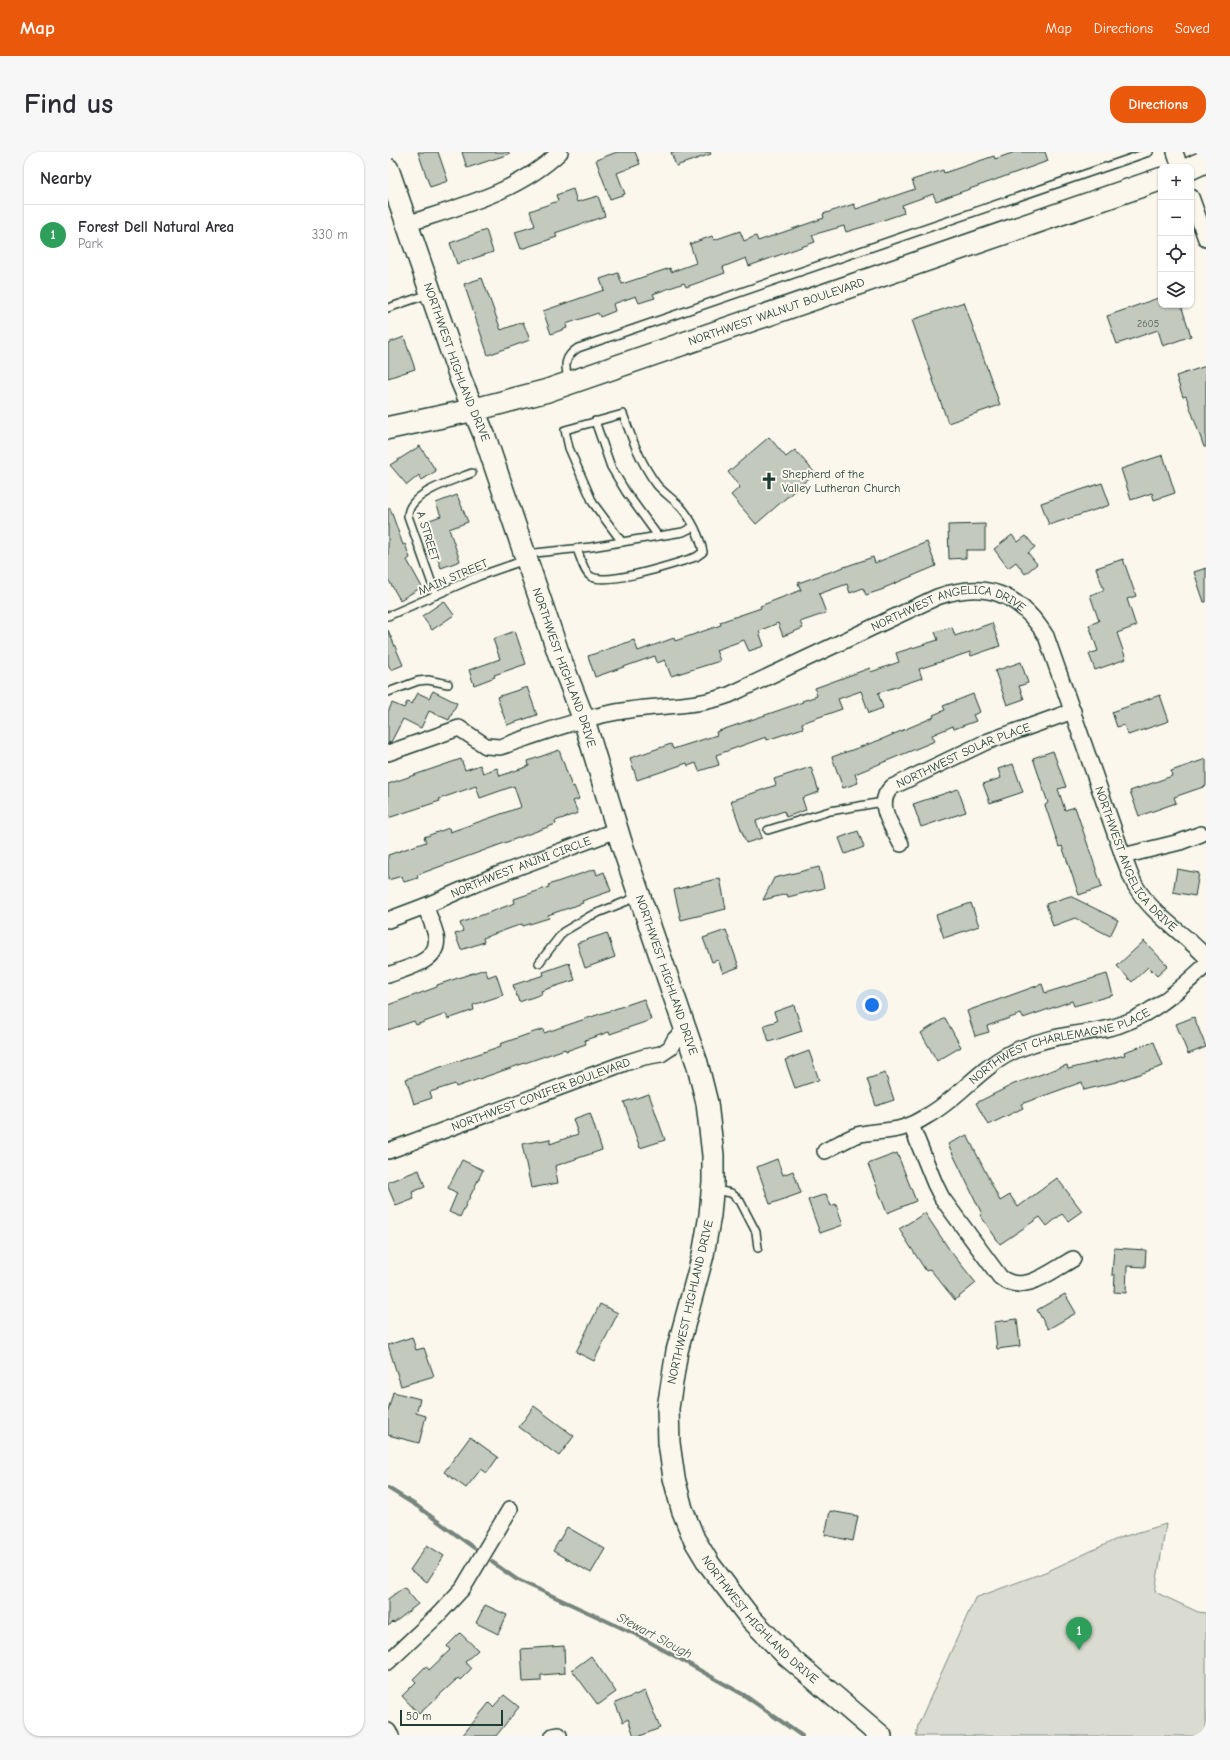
<!DOCTYPE html>
<meta charset="utf-8">
<style>
:root{--surface:#fff;--page:#f7f7f7;--text:#2b2b33;--muted:#7c7c81;--line:#e1e1e2;--accent:#ea580c}
body{margin:0;font-family:"Comic Neue",sans-serif;background:var(--page);color:var(--text)}
.controls{position:absolute;right:12px;top:12px;display:grid;overflow:hidden;border-radius:8px;box-shadow:0 1px 3px #0004}
.controls button{width:36px;height:36px;display:grid;place-items:center;padding:0;border:0;border-bottom:1px solid var(--line);background:var(--surface);color:var(--text);font:20px sans-serif}
.scale{position:absolute;left:12px;bottom:10px;width:103px;box-sizing:border-box;padding-left:4px;border:2px solid #1f3d34;border-top:0;font-size:11px;line-height:14px;white-space:nowrap;color:#1f3d34;-webkit-text-stroke:3px #fbf7ec;paint-order:stroke}
.you{position:absolute;left:484px;top:853px;width:14px;height:14px;margin:-10px;border:3px solid #fff;border-radius:50%;background:#1a73e8;box-shadow:0 0 0 6px #1a73e833}
.badge{display:grid;place-items:center;width:26px;height:26px;border-radius:50%;background:var(--accent);color:#fff;font-size:13px;font-weight:700}
.pin{position:absolute;translate:-50% -33px;filter:drop-shadow(0 1px 2px #0008)}
.pin::after{content:'';position:absolute;top:21px;width:14px;height:12px;background:inherit;clip-path:polygon(0 0,100% 0,50% 100%)}
.list{margin:0;padding:0;list-style:none}
h2{display:flex;justify-content:space-between;align-items:center;height:52px;margin:0;padding:0 16px;font-size:17px}
h2 small{font-size:13px;font-weight:400;color:var(--muted)}
.list li{display:grid;grid-template-columns:26px 1fr auto;gap:12px;align-items:center;box-sizing:border-box;height:60px;padding:0 16px;border-top:1px solid var(--line)}
.list b{display:block;font-size:15px;white-space:nowrap}
.list p{margin:0;font-size:13px;white-space:nowrap;color:var(--muted)}
.list em{font-size:13px;font-style:normal;color:var(--muted)}
.icon{flex:none;width:22px;height:22px;fill:none;stroke:currentColor;stroke-width:2;stroke-linecap:round;stroke-linejoin:round}
.map{position:relative;flex:none;width:818px;height:1584px;overflow:hidden;border-radius:16px}
header{display:flex;align-items:center;gap:24px;box-sizing:border-box;height:56px;padding:0 20px;background:var(--accent);color:#fff}
header strong{font-size:19px}
nav{display:flex;gap:22px;margin-inline-start:auto;font-size:14px}
.intro{display:flex;align-items:center;justify-content:space-between;box-sizing:border-box;height:96px;padding:0 24px}
h1{margin:0;font-size:28px}
.button{padding:10px 18px;border-radius:16px;background:var(--accent);color:#fff;font-size:14px;font-weight:700}
main{display:flex;gap:24px;padding:0 24px}
aside{flex:1;background:var(--surface);border-radius:16px;box-shadow:0 1px 3px #0004}
.map>svg:first-child{display:block}
</style>
<header>
<strong>Map</strong>
<nav><a>Map</a><a>Directions</a><a>Saved</a></nav>
</header>
<div class="intro"><h1>Find us</h1><a class="button">Directions</a></div>
<main>
<aside>
<h2>Nearby<small></small></h2>
<ul class="list">
<li><span class="badge" style="background:#2e9e5b">1</span><div><b>Forest Dell Natural Area</b><p>Park</p></div><em>330 m</em></li>
</ul>
</aside>
<div class="map">
<svg width="818" height="1584" viewBox="0 0 818 1584">
<rect width="100%" height="100%" fill="#fbf7ec"/>
<filter id="ink" filterUnits="userSpaceOnUse"><feTurbulence type="fractalNoise" baseFrequency=".025" numOctaves="2"/><feDisplacementMap in="SourceGraphic" scale="8" xChannelSelector="R" yChannelSelector="G"/><feConvolveMatrix kernelMatrix="1 2 1 2 8 2 1 2 1" color-interpolation-filters="sRGB"/></filter>
<g filter="url(#ink)">
<path fill="#dbdcd1" stroke="#7d8c82" d="M778,1372L767,1440L810,1460L818,1461V1584H528L530,1573L587,1446L660,1419L731,1386Z"/>
<g fill="none" stroke-linecap="round" stroke-linejoin="round">
<g stroke="#74847b" stroke-width="4">
<path d="M0,1336L29,1354L86,1396"/>
<path d="M104,1410L128,1427L249,1483L356,1543L414,1584"/>
</g>
</g>
<g fill="#c4c9be" stroke="#1f3d34">
<path d="M30,0H50L60,29L42,35Z"/>
<path d="M74,0H121V2L79,16Z"/>
<path d="M229,0H247L252,12L229,21L237,42L222,47L208,8Z"/>
<path d="M283,0H322L323,2L288,14Z"/>
<path d="M627,0H657L660,9L548,49L545,42L514,53L516,61L481,73L458,80L456,74L424,83L427,90L361,114L358,106L335,115L337,121L298,135L296,131L265,142L267,146L251,151L248,144L225,152L227,159L212,165L210,161L178,172L179,176L163,182L155,159L216,138L212,127L230,121L234,132L282,116L283,120L308,111L302,92L324,84L326,88L352,79L356,89L368,84L370,89L436,66L435,62L466,52L468,57L527,37L524,28L555,18L556,21L606,4L607,7Z"/>
<path d="M185,37L189,50L210,44L217,64L167,81L169,85L133,97L127,80L147,74L142,59L170,49L168,43Z"/>
<path d="M98,78L105,100L69,112L62,91Z"/>
<path d="M94,126L113,178L135,170L142,188L100,203L76,132Z"/>
<path d="M773,145V153H793L803,184L775,194L770,178L729,192L719,164Z"/>
<path d="M576,150L612,253L560,271L524,168Z"/>
<path d="M16,185L27,217L0,226V191Z"/>
<path d="M818,214V295H816L798,244L795,245L788,224Z"/>
<path d="M381,285L398,305L407,298L427,321L368,372L343,343L352,335L340,320Z"/>
<path d="M32,294L48,319L34,328L31,323L19,333L2,313Z"/>
<path d="M775,303L787,341L766,348L764,341L743,348L733,317Z"/>
<path d="M714,331L722,353L661,373L653,351Z"/>
<path d="M69,343L80,370L61,377L72,409L53,416L36,370L53,364L48,351Z"/>
<path d="M2,356L15,393L17,392L22,406L19,408L34,435L12,448L0,427V357Z"/>
<path d="M597,372V398H578V406L561,407L560,373Z"/>
<path d="M624,383L630,390L638,384L647,395L640,401L649,412L637,422L628,410L620,416L606,397Z"/>
<path d="M539,390L548,414L496,436V437L478,443L475,436L462,441L459,432L431,442L438,461L412,470L415,476L395,484L390,471L371,479L376,494L361,499L356,488L328,498L332,509L283,524L277,508L269,511L267,504L207,525L200,504L246,488L250,499L286,486L287,489L333,473L332,470L373,456L372,454L413,438L410,431L485,405L487,411Z"/>
<path d="M735,407L748,444L739,447L748,474L729,481L738,507L707,518L701,502L710,499L701,473L711,469L702,443L716,438L708,416Z"/>
<path d="M818,416V450H816L806,420Z"/>
<path d="M56,449L66,463L44,478L34,464Z"/>
<path d="M604,471L612,494L583,504L582,500L531,517L534,526L490,541L495,556L481,561L473,539L450,547L454,557L414,571L415,576L379,588L378,585L328,603L331,613L311,619L308,611L300,614L299,611L249,628L242,606L283,592L285,597L329,583L328,580L415,550L414,549L429,544L427,536L482,516L483,520L511,510L508,501L550,488L547,480L564,475L567,484Z"/>
<path d="M0,478L15,513L3,518L0,512Z"/>
<path d="M127,479L138,512L106,523L107,525L86,533L81,518L112,507L105,487Z"/>
<path d="M633,510L640,531L631,534L636,547L619,553L607,519Z"/>
<path d="M139,535L149,563L119,573L109,545Z"/>
<path d="M45,539L69,551L61,568L41,559L33,576L15,567L3,590L0,591V560L4,551L16,556L19,550L24,552L30,541L41,546Z"/>
<path d="M585,542L592,560L585,563L588,569L566,577L565,574L544,583L547,589L467,622L470,631L455,636L444,605L492,588L546,565L545,563L557,558L555,554Z"/>
<path d="M772,543L781,569L740,583L736,573L729,575L724,560Z"/>
<path d="M171,598L184,635L186,634L191,647L185,649L190,661L167,669L168,672L29,723L30,726L16,730L14,724L0,728V703L38,690L36,685L61,676L62,680L133,655L126,634L92,646L88,634L51,647L52,649L0,666V632L73,607L77,618L92,613L95,621L109,616L112,624L141,614L140,609Z"/>
<path d="M665,599L678,635L670,637L677,658L687,655L714,735L691,743L674,694L671,695L657,653L660,651L645,606Z"/>
<path d="M818,607V634L786,645L788,651L751,664L742,639L784,624L783,619Z"/>
<path d="M625,612L635,640L602,651L595,632L613,626L610,617Z"/>
<path d="M423,615L431,640L414,646L418,658L398,665L396,659L368,669L374,686L358,691L343,649L388,633L386,627Z"/>
<path d="M570,637L578,660L533,675L525,652Z"/>
<path d="M470,679L476,695L457,702L451,686Z"/>
<path d="M431,715L436,736L400,745L399,742L375,748L386,726Z"/>
<path d="M207,717L209,723L216,720L223,739L194,749L195,751L160,763L161,766L135,774L134,772L95,786L96,790L73,798L67,782L75,779L72,771L127,751L126,747L161,735L160,733Z"/>
<path d="M789,717L811,721L807,744L785,740Z"/>
<path d="M332,726L338,757L293,768L286,738Z"/>
<path d="M682,744L730,768L722,784L687,766L665,774L658,752Z"/>
<path d="M583,751L591,774L556,786L548,763Z"/>
<path d="M338,778L351,815L335,821L330,808L324,810L315,786Z"/>
<path d="M219,781L227,805L197,816L189,791Z"/>
<path d="M756,789L780,814L769,824L760,815L744,830L729,814Z"/>
<path d="M181,811L187,828L153,839L154,842L131,850L125,833L156,823L155,820Z"/>
<path d="M97,817L100,825L108,822L115,843L85,853L86,858L60,867L58,862L28,873L26,869L0,878V853L49,835V833Z"/>
<path d="M719,822L725,843L686,854L684,849L635,866L633,862L599,874L601,880L587,884L579,859L654,832L657,841Z"/>
<path d="M256,847L263,868L222,882L221,880L197,888L198,892L178,899L177,897L68,935L67,932L42,940L44,946L26,952L18,927L113,894L112,892L155,877L156,881Z"/>
<path d="M406,853L414,879L381,890L376,873L389,869L386,860Z"/>
<path d="M806,865L818,895L800,902L788,872Z"/>
<path d="M557,866L573,895L549,909L533,881Z"/>
<path d="M766,890L775,914L728,930L696,938L694,930L633,952L635,956L600,973L588,951L626,932L679,913L680,917L737,903L736,900Z"/>
<path d="M421,899L431,928L407,936L397,908Z"/>
<path d="M497,921L506,948L488,954L479,927Z"/>
<path d="M261,942L277,988L252,996L236,950Z"/>
<path d="M202,961L214,998L167,1014L170,1031L143,1036L134,992L162,987V992L190,982L185,967Z"/>
<path d="M579,983L612,1049L622,1043L630,1055L669,1026L694,1059L680,1069L674,1062L659,1074L652,1065L612,1092L592,1063L594,1062L560,992Z"/>
<path d="M509,1001L528,1049L499,1061L480,1012Z"/>
<path d="M389,1007L395,1023L405,1019L413,1041L382,1052L369,1015Z"/>
<path d="M74,1008L95,1018L72,1065L61,1060L69,1041L60,1036Z"/>
<path d="M31,1018L37,1035L24,1040L26,1047L8,1054L0,1035V1030Z"/>
<path d="M438,1042L443,1054L448,1052L455,1073L432,1081L420,1048Z"/>
<path d="M537,1061L563,1100L588,1131L567,1148L542,1117L538,1119L511,1077Z"/>
<path d="M726,1096L758,1098L757,1115L739,1114L738,1141L726,1140L727,1123H724Z"/>
<path d="M677,1142L688,1161L660,1177L649,1158Z"/>
<path d="M212,1152L230,1161L206,1209L188,1200Z"/>
<path d="M629,1167L632,1194L609,1197L606,1170Z"/>
<path d="M24,1185L28,1198L36,1196L46,1224L13,1234L0,1193Z"/>
<path d="M5,1240L32,1247L28,1261L38,1264L31,1291L0,1283V1259Z"/>
<path d="M146,1254L186,1284L171,1304L131,1275Z"/>
<path d="M82,1285L110,1305L99,1321L93,1317L78,1336L56,1320Z"/>
<path d="M442,1359L470,1364L465,1389L437,1383Z"/>
<path d="M179,1375L217,1397L203,1421L165,1399Z"/>
<path d="M39,1393L56,1404L39,1430L22,1418Z"/>
<path d="M16,1435L30,1452L6,1471L5,1470L0,1474V1447Z"/>
<path d="M97,1453L119,1463L110,1482L88,1471Z"/>
<path d="M72,1481L90,1498L77,1510L83,1517L72,1528L70,1526L31,1562L14,1544L28,1530L25,1527L38,1514L41,1518L62,1498L59,1494Z"/>
<path d="M176,1494L177,1521L153,1523V1529L135,1530L133,1497Z"/>
<path d="M203,1504L228,1540L210,1553L184,1518Z"/>
<path d="M257,1539L272,1576L252,1584H246L240,1567L235,1570L227,1551Z"/>
<path d="M116,1543L131,1555L108,1584H74L101,1551L105,1555Z"/>
</g>
<g fill="none" stroke-linecap="round" stroke-linejoin="round">
<g stroke="#1f3d34" stroke-width="10">
<g id="lane">
<path d="M0,156L41,142"/>
<path d="M181,228C176,214 176,205 190,196L761,0"/>
<path d="M207,269L223,315L238,340L270,384"/>
<path d="M189,397C192,404 196,420 202,424C218,435 289,411 308,405L315,400C312,384 303,366 292,354C285,347 276,341 269,333C253,312 244,287 235,262L177,278L181,296L205,351L234,390"/>
<path d="M138,402L203,395L295,380L305,375"/>
<path d="M48,443L20,364C20,341 66,328 84,321"/>
<path d="M0,464L91,424L137,408"/>
<path d="M0,540L30,529L40,528L60,532"/>
<path d="M380,678L442,659L495,650"/>
<path d="M151,811L175,780L202,764L249,745"/>
<path d="M327,1038L343,1041L352,1049L368,1080L370,1096"/>
</g>
</g>
<g stroke="#1f3d34" stroke-width="18">
<g id="street">
<path d="M787,0L792,15"/>
<path d="M803,45L818,87"/>
<path d="M19,72C73,54 130,40 172,0"/>
<path id="s1" d="M0,601L71,576L98,594L112,595C154,581 197,564 241,558C275,553 308,555 341,543L549,445C597,428 631,441 658,484L735,704C739,713 742,724 747,733C764,763 795,780 818,805"/>
<path id="s2" d="M513,692C504,674 486,651 504,635L598,590L685,559"/>
<path d="M735,704L792,690L813,682"/>
<path id="s3" d="M0,768L37,754L101,726L229,678"/>
<path d="M0,823C18,816 53,810 48,784C46,774 41,764 37,754"/>
<path d="M523,973L547,1032L554,1046L612,1125C635,1144 663,1119 685,1107"/>
<path id="s4" d="M0,999L237,911L256,905L273,902L282,896L287,887L298,878"/>
<path id="s5" d="M437,999C447,994 458,987 469,983C484,979 500,980 514,976C523,973 531,969 539,964C572,946 594,912 631,897C662,884 686,883 717,877C757,869 789,840 818,813"/>
<path d="M0,1510L50,1463L75,1436L122,1357"/>
<path d="M0,1579L3,1584"/>
<path d="M165,1584L171,1583"/>
</g>
</g>
<g stroke="#1f3d34" stroke-width="24">
<g id="secondary">
<path id="s6" d="M0,17L73,228L97,285L171,503L196,568L233,690L309,911L319,951L325,1003V1030L322,1063L315,1103L289,1199L280,1256L281,1291L286,1326L294,1357L306,1387L321,1412L363,1467L397,1502L493,1584"/>
</g>
</g>
<g stroke="#1f3d34" stroke-width="25">
<g id="primary">
<path d="M803,16L818,9"/>
<path id="s7" d="M0,276L85,258L158,239L773,27"/>
</g>
</g>
<use href="#lane" stroke="#fbf7ec" stroke-width="7"/>
<use href="#street" stroke="#fbf7ec" stroke-width="15"/>
<use href="#secondary" stroke="#fbf7ec" stroke-width="21"/>
<use href="#primary" stroke="#fbf7ec" stroke-width="22"/>
</g>
</g>
<defs>
<g id="church-bare" transform="scale(1.38)"><path d="M-1.2-6h2.4v3.5h3.3v2.4h-3.3V6h-2.4V-.1h-3.3v-2.4h3.3Z" fill="#1f3d34" stroke="#fbf7ec" stroke-width="2.5" paint-order="stroke"/></g>
</defs>
<g fill-rule="evenodd">
<use href="#church-bare" x="381" y="329"/>
</g>
<g text-anchor="middle" stroke-width="4" stroke-linejoin="round" paint-order="stroke">
<g font-size="10" fill="#486056">
<text x="760" y="175">2605</text>
</g>
<g font-size="12" fill="#1f3d34" stroke="#fbf7ec">
<text dy="4" stroke="none"><textPath href="#s7" startOffset="406">NORTHWEST WALNUT BOULEVARD</textPath></text>
<text dy="4" stroke="none"><textPath href="#s6" startOffset="205">NORTHWEST HIGHLAND DRIVE</textPath></text>
<text transform="translate(40 384) rotate(73)" y="4">A STREET</text>
<text transform="translate(65 425) rotate(-23)" y="4">MAIN STREET</text>
<text dy="4" stroke="none"><textPath href="#s1" startOffset="598">NORTHWEST ANGELICA DRIVE</textPath></text>
<text dy="4" stroke="none"><textPath href="#s6" startOffset="529">NORTHWEST HIGHLAND DRIVE</textPath></text>
<text dy="4" stroke="none"><textPath href="#s2" startOffset="141">NORTHWEST SOLAR PLACE</textPath></text>
<text dy="4" stroke="none"><textPath href="#s1" startOffset="957">NORTHWEST ANGELICA DRIVE</textPath></text>
<text dy="4" stroke="none"><textPath href="#s3" startOffset="143">NORTHWEST ANJNI CIRCLE</textPath></text>
<text dy="4" stroke="none"><textPath href="#s6" startOffset="853">NORTHWEST HIGHLAND DRIVE</textPath></text>
<text dy="4" stroke="none"><textPath href="#s5" startOffset="262">NORTHWEST CHARLEMAGNE PLACE</textPath></text>
<text dy="4" stroke="none"><textPath href="#s4" startOffset="163">NORTHWEST CONIFER BOULEVARD</textPath></text>
<text transform="translate(302 1150) rotate(-77)" y="4">NORTHWEST HIGHLAND DRIVE</text>
<text dy="4" stroke="none"><textPath href="#s6" startOffset="1537">NORTHWEST HIGHLAND DRIVE</textPath></text>
</g>
<g font-size="12" fill="#1f3d34" stroke="#fbf7ec" text-anchor="start">
<text x="394" y="326">Shepherd of the<tspan x="394" dy="14">Valley Lutheran Church</tspan></text>
</g>
<g font-size="13" font-style="italic" fill="#425b52" stroke="#fbf7ec">
<text transform="translate(267 1483) rotate(28)" y="5">Stewart Slough</text>
</g>
</g>
</svg>
<div class="controls">
<button>+</button>
<button>−</button>
<button><svg class="icon" aria-label="locate" viewBox="0 0 24 24"><circle cx="12" cy="12" r="6"/><path d="M12 2v4M12 18v4M2 12h4M18 12h4"/></svg></button>
<button><svg class="icon" aria-label="layers" viewBox="0 0 24 24"><path d="M12 4l9 5-9 5-9-5zM3 14l9 5 9-5"/></svg></button>
</div>
<div class="scale">50 m</div>
<div class="you"></div>
<div class="pin badge" style="left:691px;top:1498px;background:#2e9e5b">1</div>
</div>
</main>
